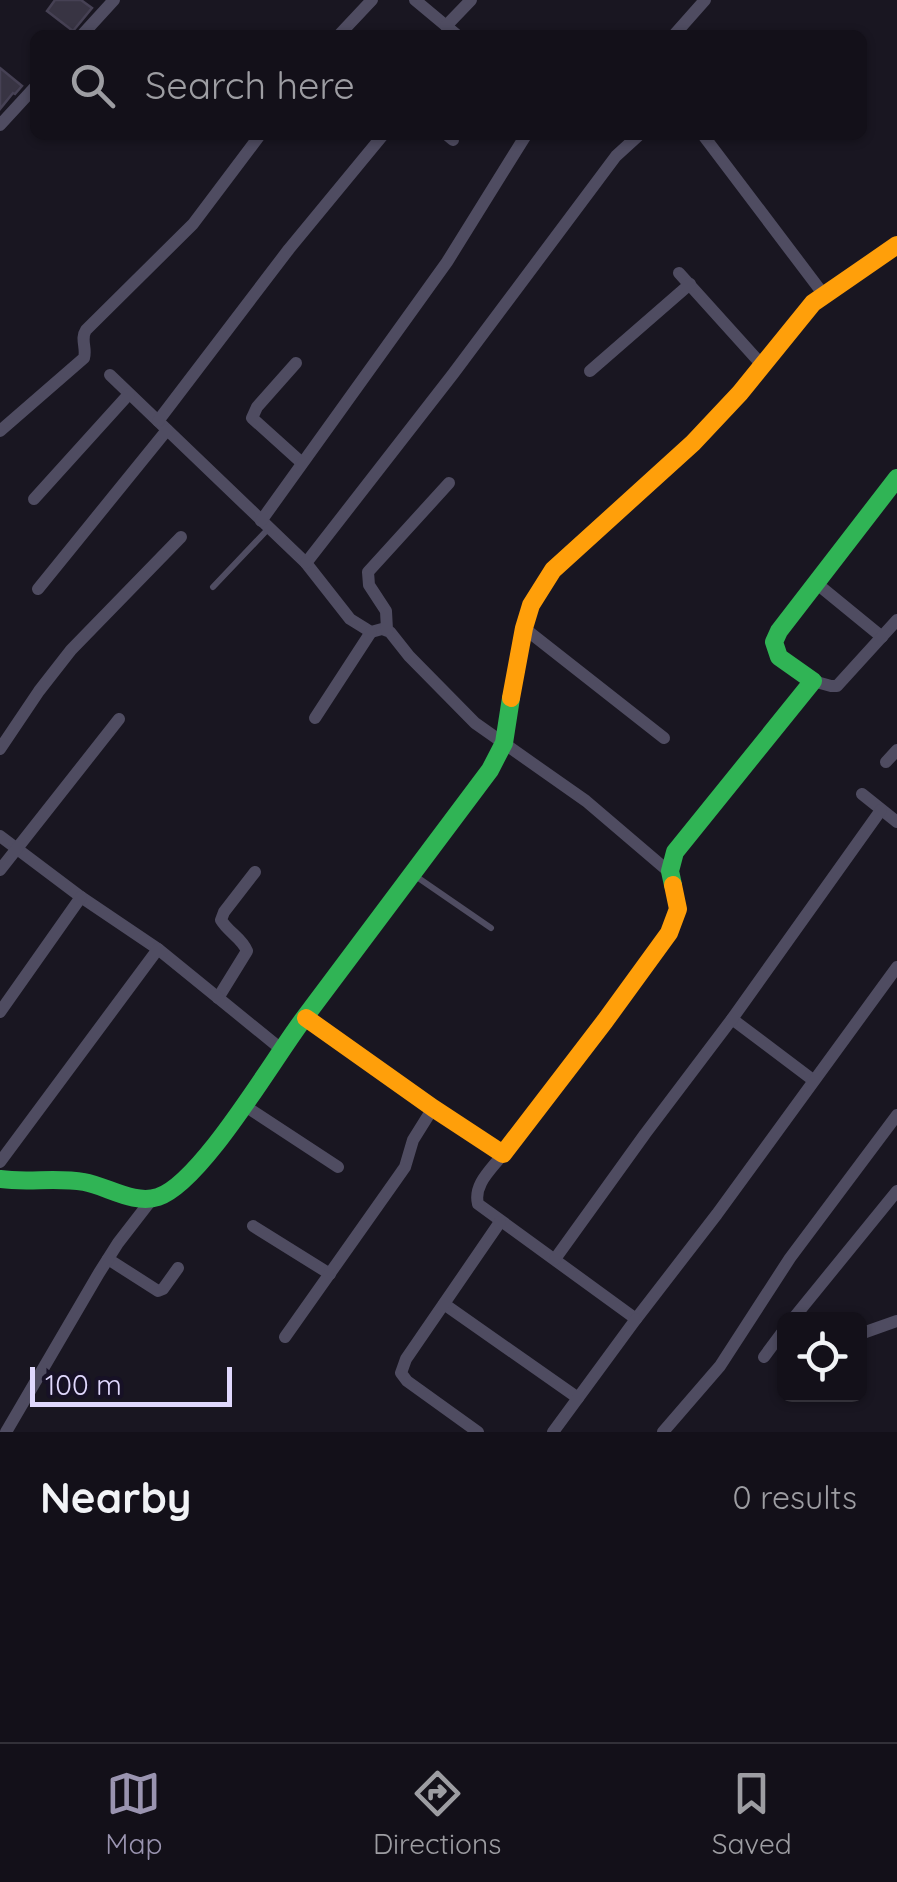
<!DOCTYPE html>
<style>
:root{--surface:#131019;--page:#1c1922;--text:#f1f3f6;--muted:#9d9da2;--line:#323038;--accent:#9a94b0}
body{margin:0;font-family:Quicksand,sans-serif;background:var(--page);color:var(--text)}
.controls{position:absolute;right:30px;bottom:30px;display:grid;overflow:hidden;border-radius:15px;box-shadow:0 2px 8px #0004}
.controls button{width:90px;height:90px;display:grid;place-items:center;padding:0;border:0;border-bottom:2px solid var(--line);background:var(--surface);color:var(--text);font:50px sans-serif}
.scale{position:absolute;left:30px;bottom:25px;width:202px;box-sizing:border-box;padding-left:10px;border:5px solid #e0d8fd;border-top:0;font-size:28px;line-height:35px;white-space:nowrap;color:#e0d8fd;-webkit-text-stroke:8px #171126;paint-order:stroke}
.list{margin:0;padding:0;list-style:none}
h2{display:flex;justify-content:space-between;align-items:center;height:130px;margin:0;padding:0 40px;font-size:42px}
h2 small{font-size:32px;font-weight:400;color:var(--muted)}
.icon{flex:none;width:55px;height:55px;fill:none;stroke:currentColor;stroke-width:2;stroke-linecap:round;stroke-linejoin:round}
.map{position:relative;flex:none;width:897px;height:1432px;overflow:hidden}
.search{position:absolute;background:var(--surface);box-shadow:0 2px 8px #0004;left:30px;right:30px;top:30px;height:110px;display:flex;align-items:center;gap:25px;box-sizing:border-box;padding:0 35px;border-radius:15px;color:var(--muted);font-size:38px}
.sheet{height:310px;background:var(--surface)}
nav{display:flex;justify-content:space-around;align-items:center;box-sizing:border-box;height:140px;border-top:2px solid var(--line);background:var(--surface);font-size:28px;color:var(--muted)}
nav a{display:grid;justify-items:center;gap:5px}
nav .on{color:var(--accent)}
.map>svg:first-child{display:block}
</style>
<div class="map">
<svg width="897" height="1432" viewBox="0 0 897 1432">
<rect width="100%" height="100%" fill="#191621"/>
<g fill="#383443" stroke="#464154" stroke-width="2.5">
<path d="M55,0H81L92,8L73,31L47,11Z"/>
<path d="M0,68L22,86L15,94L13,93L0,109Z"/>
</g>
<g fill="none" stroke-linecap="round" stroke-linejoin="round">
<g stroke="#4f4c61" stroke-width="6">
<path d="M213,587L269,528"/>
<path d="M414,875L491,928"/>
</g>
<g stroke="#4f4c61" stroke-width="12">
<path d="M415,0L457,35"/>
<path d="M446,26L471,0"/>
<path d="M82,35L114,0"/>
<path d="M339,35L372,0"/>
<path d="M674,35L705,0"/>
<path d="M0,125L35,87"/>
<path d="M447,135L453,140"/>
<path d="M703,135L824,295"/>
<path d="M679,273L762,365"/>
<path d="M296,363L257,407L252,418L302,463"/>
<path d="M590,371L690,284"/>
<path d="M110,375L306,563L350,619L371,632L382,629L390,632L409,656L475,723L586,801L668,871"/>
<path d="M158,421L289,249L383,135"/>
<path d="M0,431L84,358C87,348 80,339 86,330L193,224L260,135"/>
<path d="M34,499L129,394"/>
<path d="M261,521L447,262L526,135"/>
<path d="M306,563L453,374L616,156L639,135"/>
<path d="M816,583L882,637"/>
<path d="M38,589L167,430"/>
<path d="M524,628L664,738"/>
<path d="M387,630L386,611L369,585L368,572L449,483"/>
<path d="M813,681L831,686H837L897,620"/>
<path d="M315,718L371,632"/>
<path d="M0,749L39,691L71,650L181,537"/>
<path d="M886,762L897,750"/>
<path d="M862,794L897,822"/>
<path d="M0,836L81,897L158,949"/>
<path d="M0,870L119,719"/>
<path d="M218,998L247,951C242,938 228,932 221,920L224,912L255,872"/>
<path d="M0,1012L81,897"/>
<path d="M732,1019L813,1080"/>
<path d="M242,1104L338,1167"/>
<path d="M503,1154C492,1169 473,1184 478,1204L636,1319L717,1214L897,967"/>
<path d="M0,1162L158,949L281,1049"/>
<path d="M253,1226L330,1274"/>
<path d="M108,1259L158,1291L163,1289L178,1268"/>
<path d="M555,1259L645,1134L732,1019L881,810"/>
<path d="M444,1304L578,1398"/>
<path d="M792,1320L897,1191"/>
<path d="M860,1334L897,1321"/>
<path d="M285,1337L398,1177L405,1167L413,1140L433,1108"/>
<path d="M764,1357L784,1330"/>
<path d="M6,1432L99,1273L118,1243L152,1199"/>
<path d="M478,1432L407,1381L401,1373L406,1359L500,1222"/>
<path d="M553,1432L636,1319"/>
<path d="M663,1432L720,1366L790,1258L897,1115"/>
</g>
<g stroke="#30b455" stroke-width="18">
<path d="M673,885L670,871L675,852L813,681L779,657L774,642L779,631L897,478"/>
<path d="M0,1179C28,1183 56,1177 84,1182C107,1186 134,1205 158,1197C201,1183 272,1061 302,1021C364,937 428,854 490,770L504,743L511,698"/>
</g>
<g stroke="#ff9f0a" stroke-width="18">
<path d="M511,698L524,628L531,605L553,570L693,443L740,393L813,303L897,245"/>
<path d="M306,1018L433,1108L503,1154L605,1021L669,933L678,909L673,885"/>
</g>
</g>
</svg>
<div class="controls">
<button><svg class="icon" aria-label="locate" viewBox="0 0 24 24"><circle cx="12" cy="12" r="6"/><path d="M12 2v4M12 18v4M2 12h4M18 12h4"/></svg></button>
</div>
<div class="scale">100 m</div>
<div class="search"><svg class="icon" aria-label="search" viewBox="0 0 24 24"><circle cx="10" cy="10" r="6"/><path d="M15 15l6 6"/></svg>Search here</div>
</div>
<section class="sheet">
<h2>Nearby<small>0 results</small></h2>
<ul class="list">
</ul>
</section>
<nav>
<a class="on"><svg class="icon" aria-label="map" viewBox="0 0 24 24"><path d="M3 6l6-2 6 2 6-2v14l-6 2-6-2-6 2zM9 4v14M15 6v14"/></svg>Map</a>
<a><svg class="icon" aria-label="directions" viewBox="0 0 24 24"><path d="M12 3l9 9-9 9-9-9zM9 14v-3h6M13 9l2 2-2 2"/></svg>Directions</a>
<a><svg class="icon" aria-label="saved" viewBox="0 0 24 24"><path d="M7 4h10v16l-5-4-5 4z"/></svg>Saved</a>
</nav>
